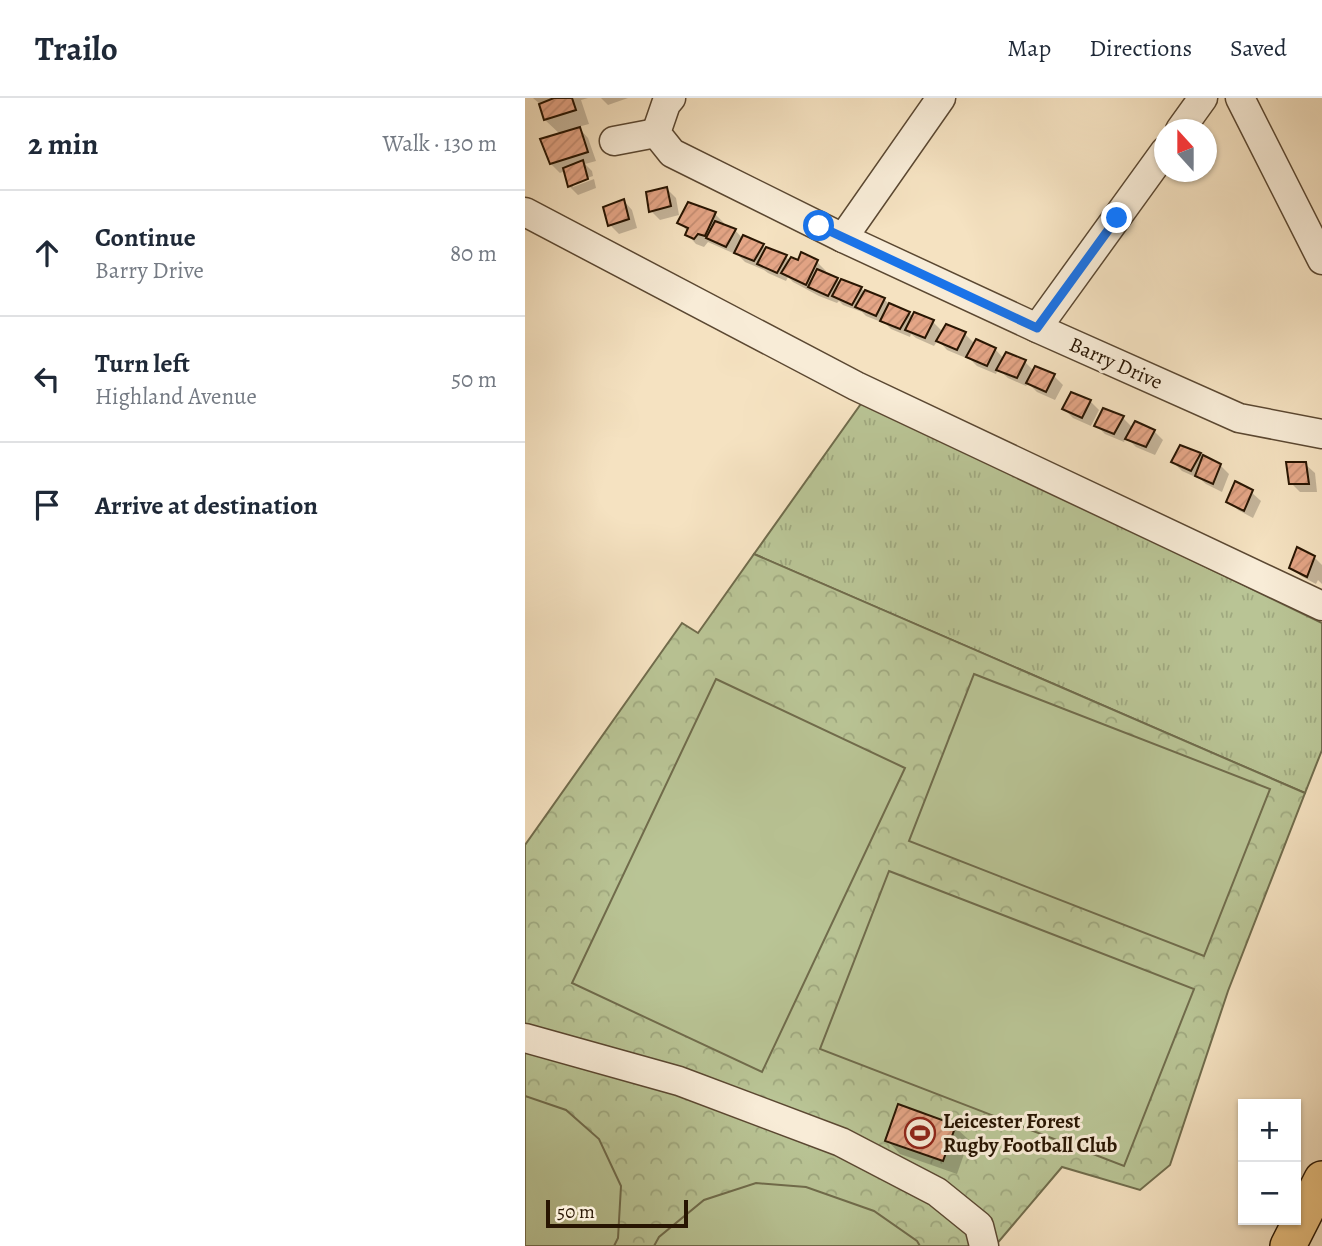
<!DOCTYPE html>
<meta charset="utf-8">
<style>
:root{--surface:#fff;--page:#f2f2f3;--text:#1f2937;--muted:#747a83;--line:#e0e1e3}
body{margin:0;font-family:Alegreya,serif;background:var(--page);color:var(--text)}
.controls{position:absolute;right:21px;bottom:21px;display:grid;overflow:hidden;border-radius:0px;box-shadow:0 2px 5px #0004}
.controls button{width:63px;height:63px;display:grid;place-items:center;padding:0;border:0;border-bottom:2px solid var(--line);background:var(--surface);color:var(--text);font:35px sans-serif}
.compass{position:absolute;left:629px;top:21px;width:63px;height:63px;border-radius:50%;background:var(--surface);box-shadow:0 2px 5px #0004;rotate:339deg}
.scale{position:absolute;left:21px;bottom:18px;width:142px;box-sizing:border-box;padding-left:7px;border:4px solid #281502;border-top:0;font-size:19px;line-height:24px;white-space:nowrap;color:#281502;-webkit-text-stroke:5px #f8ecd7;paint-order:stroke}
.stop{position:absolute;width:21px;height:21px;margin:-16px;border:5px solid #1a73e8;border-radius:50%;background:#fff}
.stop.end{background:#1a73e8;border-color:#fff;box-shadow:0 2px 7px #0008}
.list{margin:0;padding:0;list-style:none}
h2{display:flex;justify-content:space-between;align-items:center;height:91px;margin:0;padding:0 28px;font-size:30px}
h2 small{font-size:23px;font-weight:400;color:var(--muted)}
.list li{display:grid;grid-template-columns:46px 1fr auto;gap:21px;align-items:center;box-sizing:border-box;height:126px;padding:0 28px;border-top:2px solid var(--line)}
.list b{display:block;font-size:26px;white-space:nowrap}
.list p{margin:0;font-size:23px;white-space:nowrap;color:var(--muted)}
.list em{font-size:23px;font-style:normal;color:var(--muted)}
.icon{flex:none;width:38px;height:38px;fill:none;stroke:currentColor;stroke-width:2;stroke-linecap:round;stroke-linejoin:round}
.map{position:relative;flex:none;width:797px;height:1148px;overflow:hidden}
header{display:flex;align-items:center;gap:42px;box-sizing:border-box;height:98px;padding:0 35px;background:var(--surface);border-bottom:2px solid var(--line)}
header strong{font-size:33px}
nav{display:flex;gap:38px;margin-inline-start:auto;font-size:24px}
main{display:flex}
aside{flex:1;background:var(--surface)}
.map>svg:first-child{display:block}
</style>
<header>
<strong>Trailo</strong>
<nav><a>Map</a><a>Directions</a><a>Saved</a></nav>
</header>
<main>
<aside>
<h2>2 min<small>Walk · 130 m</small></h2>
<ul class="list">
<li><svg class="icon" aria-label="ahead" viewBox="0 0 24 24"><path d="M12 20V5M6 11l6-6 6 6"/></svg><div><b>Continue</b><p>Barry Drive</p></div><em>80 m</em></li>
<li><svg class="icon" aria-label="left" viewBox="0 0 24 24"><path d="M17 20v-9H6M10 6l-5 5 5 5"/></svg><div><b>Turn left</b><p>Highland Avenue</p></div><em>50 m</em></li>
<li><svg class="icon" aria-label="arrive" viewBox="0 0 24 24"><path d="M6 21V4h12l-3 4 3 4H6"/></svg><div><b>Arrive at destination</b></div></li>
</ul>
</aside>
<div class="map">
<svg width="797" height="1148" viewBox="0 0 797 1148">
<defs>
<pattern id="grass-tufts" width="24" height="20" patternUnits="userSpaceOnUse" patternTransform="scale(1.75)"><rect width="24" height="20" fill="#b9c495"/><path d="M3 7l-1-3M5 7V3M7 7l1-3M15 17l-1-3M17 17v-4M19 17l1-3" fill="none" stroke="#9fa87f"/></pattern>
<pattern id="park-crowns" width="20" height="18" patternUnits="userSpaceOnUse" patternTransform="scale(1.75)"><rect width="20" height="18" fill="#b9c495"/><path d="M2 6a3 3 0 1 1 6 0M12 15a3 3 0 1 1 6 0" fill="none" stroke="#9fa87f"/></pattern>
<pattern id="building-hatch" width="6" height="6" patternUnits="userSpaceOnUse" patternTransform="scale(1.75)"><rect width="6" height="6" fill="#e4a586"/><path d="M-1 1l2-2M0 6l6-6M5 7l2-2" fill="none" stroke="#c48d72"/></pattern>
</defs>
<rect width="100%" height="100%" fill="#f5e2c1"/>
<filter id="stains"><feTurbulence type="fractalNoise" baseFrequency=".00286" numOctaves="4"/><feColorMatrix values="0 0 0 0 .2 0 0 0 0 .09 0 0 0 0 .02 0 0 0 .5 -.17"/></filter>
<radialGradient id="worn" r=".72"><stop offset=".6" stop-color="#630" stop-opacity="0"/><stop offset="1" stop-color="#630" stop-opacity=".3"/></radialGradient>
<path fill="url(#grass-tufts)" stroke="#706c4c" stroke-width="2" d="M338,303L797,525V652L780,695L229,456Z"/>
<path fill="url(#park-crowns)" stroke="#706c4c" stroke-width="2" d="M229,456L780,695L703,893L645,1067L615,1092L537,1069L470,1148H0V747L157,525L173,535Z"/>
<g fill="#b9c495" stroke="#706c4c" stroke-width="2">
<path d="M449,576L745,691L679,858L384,743Z"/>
<path d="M191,581L380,670L237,974L47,885Z"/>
<path d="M364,773L669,891L599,1068L295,951Z"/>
<path d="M0,998L41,1012L74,1041L96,1088L93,1140L89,1148H0Z"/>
<path d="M231,1085L281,1089L349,1113L392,1143L395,1148H129L134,1139L179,1102Z"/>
</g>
<g fill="#0003">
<path d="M8,0H63L56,2L64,26L53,29L63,40L71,63L60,66L67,73L68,78L48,85V89L69,81L71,90L53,97L44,88L40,73L35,75L26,66L36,37L20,22L16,7Z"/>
<path d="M76,0H103L83,7Z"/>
<path d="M142,91L151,100L154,117L135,122L126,113Z"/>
<path d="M99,103L107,112L112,130L94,136L85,127Z"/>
<path d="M190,116L199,125L198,127L210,132L218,141L238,147L241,151L261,159L265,163L274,165L292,164L301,173L299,176L312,181L316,186L336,190L339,193L359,201L365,207L384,215L388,219L390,216L408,224L418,234L422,228L440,236L450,246L470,251L479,261L482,256L500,264L509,273L511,270L529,278L538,287L530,302L512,294L503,285L501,288L483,280L473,271L471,276L452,268L442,258L441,260L422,252L413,242L409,248L391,240L386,236L385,239L366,231L361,226L341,218L337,214L318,207L314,203L312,205L294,198L268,184L263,179L261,183L243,175L239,172L220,164L211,155L210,156L183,144L179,149L171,146L162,136L163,134L155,125Z"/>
<path d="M547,296L565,303L574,312L566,328L548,320L539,311Z"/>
<path d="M598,320L608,330L629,333L638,342L630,357L611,349L601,339L599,344L580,336L571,327Z"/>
<path d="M675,356L695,367L704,376L697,394L681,386L675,381L657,373L648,364Z"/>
<path d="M780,366L790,375L792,394H775L766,385Z"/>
<path d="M726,394L736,403L728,420L713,412L704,403Z"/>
<path d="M789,459L797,467V486L793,482L791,486L776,478L766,469Z"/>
<path d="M430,1029L444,1042L432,1076L375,1056L362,1042Z"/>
</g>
<g fill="url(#building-hatch)" stroke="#281502" stroke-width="2">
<path d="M29,0H47L51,12L19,22L14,6Z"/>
<path d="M55,29L63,54L25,66L15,41Z"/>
<path d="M58,62L63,81L43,89L38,70Z"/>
<path d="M142,89L146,108L124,114L121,94Z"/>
<path d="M99,101L104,121L83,128L78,109Z"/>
<path d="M163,104L191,114L180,138L173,136L169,141L160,137L163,130L152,125Z"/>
<path d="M190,123L211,131L201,149L181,140Z"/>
<path d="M218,137L239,146L229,163L209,155Z"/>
<path d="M241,149L262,157L252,175L232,166Z"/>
<path d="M276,154L293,162L281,187L256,175L266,159L273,162Z"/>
<path d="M292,171L313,180L303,198L283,189Z"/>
<path d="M316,181L337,189L327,207L307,198Z"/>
<path d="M340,192L360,200L351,218L330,209Z"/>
<path d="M364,205L385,214L375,231L355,223Z"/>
<path d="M389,214L409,222L400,240L380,232Z"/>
<path d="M421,226L441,234L432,252L411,243Z"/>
<path d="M451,241L471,250L462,268L441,259Z"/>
<path d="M481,254L501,262L492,280L471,272Z"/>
<path d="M510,268L530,276L521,294L501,285Z"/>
<path d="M546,294L566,302L557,320L537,311Z"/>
<path d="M578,310L599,318L589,336L569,328Z"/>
<path d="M610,323L630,332L621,349L600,341Z"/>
<path d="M655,347L676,355L666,373L646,364Z"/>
<path d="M678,357L696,366L688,386L670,378Z"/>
<path d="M761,364H781L784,386H764Z"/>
<path d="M710,383L728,392L719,413L701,404Z"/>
<path d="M772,449L790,458L782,479L764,470Z"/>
<path d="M373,1006L431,1027L418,1063L360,1043Z"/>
</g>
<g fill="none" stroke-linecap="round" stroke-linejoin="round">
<g stroke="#5b4832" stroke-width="31">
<g id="minor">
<path d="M146,0L141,6L131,35L147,55L318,140L512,230L714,320L797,336"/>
<path d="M715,0L797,162"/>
<path d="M655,32L678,0"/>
<path d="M89,43L131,35"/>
<path d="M0,114L331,288L797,508"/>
<path d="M318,140L416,0"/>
<path d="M512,230L640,53"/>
<path d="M0,940L154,983L316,1044L412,1094L454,1128L459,1148"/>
</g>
</g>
<g stroke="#281502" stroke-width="38">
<path id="major" d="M763,1148L797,1081"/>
</g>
<use href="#minor" stroke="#f8ecd7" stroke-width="28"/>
<use href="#major" stroke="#eac180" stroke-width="35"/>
</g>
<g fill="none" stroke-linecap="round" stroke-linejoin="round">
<path stroke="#1a73e8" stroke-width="9" d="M294,128L512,230L592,120"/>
</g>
<defs>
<g id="stadium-ring" transform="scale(1.575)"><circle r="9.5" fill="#f8ecd7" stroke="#8f2418" stroke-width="1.5"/><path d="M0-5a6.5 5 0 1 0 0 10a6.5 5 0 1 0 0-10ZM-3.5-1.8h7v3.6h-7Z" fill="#8f2418"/></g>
</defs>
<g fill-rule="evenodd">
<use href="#stadium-ring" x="395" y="1035"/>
</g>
<g text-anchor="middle" stroke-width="6" stroke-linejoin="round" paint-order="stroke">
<g font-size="21" fill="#281502" stroke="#f8ecd7">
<text transform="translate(591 265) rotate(24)" y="7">Barry Drive</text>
</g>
<g font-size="21" font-weight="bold" fill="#281502" stroke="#f8ecd7" text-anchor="start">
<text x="418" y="1030">Leicester Forest<tspan x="418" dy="24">Rugby Football Club</tspan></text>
</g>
</g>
<rect width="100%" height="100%" filter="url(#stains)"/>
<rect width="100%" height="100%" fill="url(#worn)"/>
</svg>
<div class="controls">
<button>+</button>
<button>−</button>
</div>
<svg class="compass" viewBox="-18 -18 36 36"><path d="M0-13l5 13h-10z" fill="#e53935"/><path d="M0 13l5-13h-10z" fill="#747a83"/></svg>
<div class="scale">50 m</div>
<div class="stop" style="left:294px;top:128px"></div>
<div class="stop end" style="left:592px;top:120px"></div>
</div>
</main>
